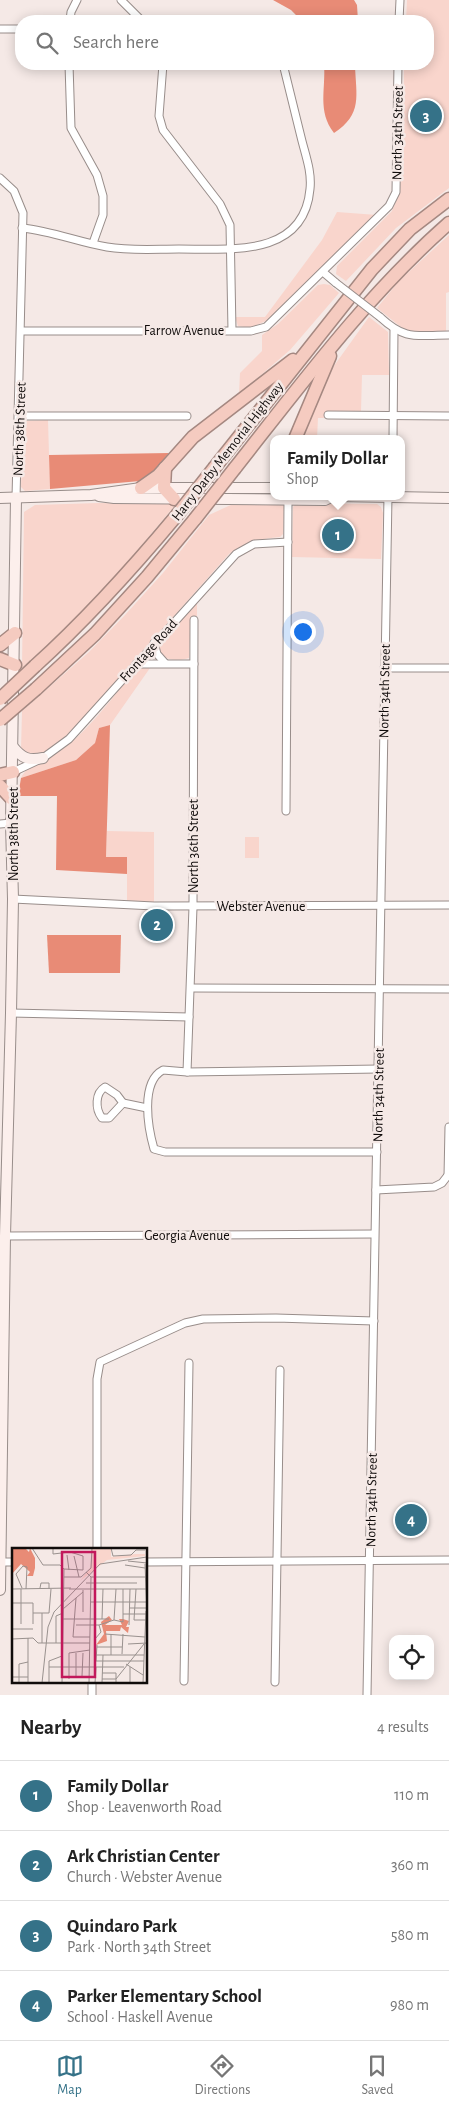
<!DOCTYPE html>
<meta charset="utf-8">
<style>
:root{--surface:#fff;--page:#f2f2f2;--text:#222;--muted:#767676;--line:#e0e0e0;--accent:#357288}
body{margin:0;font-family:"Alegreya Sans",sans-serif;background:var(--page);color:var(--text)}
.controls{position:absolute;right:15px;bottom:15px;display:grid;overflow:hidden;border-radius:10px;box-shadow:0 2px 12px #0003}
.controls button{width:45px;height:45px;display:grid;place-items:center;padding:0;border:0;border-bottom:1px solid var(--line);background:var(--surface);color:var(--text);font:25px sans-serif}
.you{position:absolute;left:302px;top:631px;width:18px;height:18px;margin:-12px;border:4px solid #fff;border-radius:50%;background:#1a73e8;box-shadow:0 0 0 8px #1a73e833}
.badge{display:grid;place-items:center;width:32px;height:32px;border-radius:50%;background:var(--accent);color:#fff;font-size:16px;font-weight:700}
.pin{position:absolute;translate:-50% -50%;border:2px solid #fff;box-shadow:0 1px 5px #0006}
.popup{position:absolute;left:270px;top:435px;width:135px;height:65px;box-sizing:border-box;display:grid;place-content:center;border-radius:10px;background:var(--surface);filter:drop-shadow(0 1px 4px #0005);font-size:16px;white-space:nowrap;color:var(--muted)}
.popup b{font-size:19px;color:var(--text)}
.popup::after{content:'';position:absolute;left:50%;top:100%;margin-left:-10px;border:10px solid transparent;border-top-color:var(--surface)}
.list{margin:0;padding:0;list-style:none}
h2{display:flex;justify-content:space-between;align-items:center;height:65px;margin:0;padding:0 20px;font-size:21px}
h2 small{font-size:16px;font-weight:400;color:var(--muted)}
.list li{display:grid;grid-template-columns:32px 1fr auto;gap:15px;align-items:center;box-sizing:border-box;height:70px;padding:0 20px;border-top:1px solid var(--line)}
.list b{display:block;font-size:19px;white-space:nowrap}
.list p{margin:0;font-size:16px;white-space:nowrap;color:var(--muted)}
.list em{font-size:16px;font-style:normal;color:var(--muted)}
.icon{flex:none;width:28px;height:28px;fill:none;stroke:currentColor;stroke-width:2;stroke-linecap:round;stroke-linejoin:round}
.map{position:relative;flex:none;width:449px;height:1695px;overflow:hidden}
.search{position:absolute;background:var(--surface);box-shadow:0 2px 12px #0003;left:15px;right:15px;top:15px;height:55px;display:flex;align-items:center;gap:12px;box-sizing:border-box;padding:0 18px;border-radius:20px;color:var(--muted);font-size:19px}
.sheet{height:345px;background:var(--surface)}
nav{display:flex;justify-content:space-around;align-items:center;box-sizing:border-box;height:70px;border-top:1px solid var(--line);background:var(--surface);font-size:14px;color:var(--muted)}
nav a{display:grid;justify-items:center;gap:2px}
nav .on{color:var(--accent)}
.map>svg:first-child{display:block}
</style>
<div class="map">
<svg width="449" height="1695" viewBox="0 0 449 1695">
<rect width="100%" height="100%" fill="#f5e9e6"/>
<g fill="#f9d5cc">
<path d="M407,0H449V188L396,228L346,281L336,274L337,266L392,211C408,180 403,102 404,64H428V21H406Z"/>
<path d="M337,212L377,215L268,320L250,328L238,326L235,317H265L322,240Z"/>
<path d="M449,235V292L446,293V331H406L377,308L399,281Z"/>
<path d="M324,284L330,285L339,293L290,350L239,394L240,373L262,351V335L278,324L318,285Z"/>
<path d="M369,317L388,332L389,375H362L361,411H326L324,418H318L317,439H299L326,377Z"/>
<path d="M48,420L50,489L25,491L21,487L23,421Z"/>
<path d="M98,503L176,504L117,575L78,616L22,669L24,512L35,505Z"/>
<path d="M235,503H280L284,506L283,534L280,537C259,539 246,542 229,554L72,731C57,744 41,765 21,749L22,711L89,652L125,615L163,573L209,515Z"/>
<path d="M296,503L377,504L381,507L383,513L381,559L292,557L293,507Z"/>
<path d="M197,601V616L191,617L189,658C179,661 166,661 159,653L160,641Z"/>
<path d="M137,668H150L110,725L99,728L95,743L76,760L21,778C28,762 51,759 64,748C92,727 114,695 137,668Z"/>
<path d="M107,831L154,832V903H127V857H106Z"/>
<rect x="245" y="837" width="14" height="21"/>
</g>
<g fill="#e88b76">
<path d="M273,0H354L357,5L358,21H302L291,10Z"/>
<path d="M324,64L355,65C356,96 363,114 334,133C317,111 326,89 324,64Z"/>
<path d="M169,453L149,476L140,481L50,489L49,455Z"/>
<path d="M110,725L106,857H127V874L56,870L57,796H18L21,778L76,760L95,743L99,728Z"/>
<path d="M47,935H121L120,973H49Z"/>
</g>
<g fill="none" stroke-linecap="round" stroke-linejoin="round">
<g stroke="#988d8a" stroke-width="9">
<g id="street">
<path d="M121,0L142,21"/>
<path d="M70,21L71,12L77,0"/>
<path d="M227,21H236"/>
<path d="M399,21L400,0"/>
<path d="M0,29H21"/>
<path d="M69,64L71,128L97,175L103,196V215L93,243"/>
<path d="M163,64L159,116L163,130L220,204L230,225L232,330"/>
<path d="M0,178L14,191L23,213L16,498"/>
<path d="M22,228C52,231 78,242 107,247C130,251 155,249 179,249C229,249 304,258 310,189C312,171 305,154 301,137C295,113 289,88 283,64"/>
<path d="M323,272L336,283"/>
<path d="M380,317C406,341 416,335 449,335"/>
<path d="M22,331H251L266,327L389,206L396,192L398,64"/>
<path d="M328,415L449,416"/>
<path d="M19,416H187"/>
<path d="M393,439L394,330"/>
<path d="M154,643L157,654L165,663"/>
<path d="M136,664H194"/>
<path d="M384,668H449"/>
<path d="M13,772L43,758L69,739L236,554L254,544L288,542"/>
<path d="M286,811L288,499"/>
<path d="M0,824L11,823"/>
<path d="M13,899L154,906L449,905"/>
<path d="M191,988L449,989"/>
<path d="M11,1013L189,1017"/>
<path d="M187,1072L193,907L194,620"/>
<path d="M105,1087L117,1095L123,1103L109,1118H102C95,1109 95,1093 105,1087Z"/>
<path d="M123,1103L147,1108"/>
<path d="M377,1152H165L154,1149C148,1128 140,1082 163,1070L187,1072L378,1069"/>
<path d="M448,1176L449,1127"/>
<path d="M376,1190L434,1187L442,1183L449,1174"/>
<path d="M5,1236L374,1234"/>
<path d="M97,1549V1379L100,1362L185,1323L203,1319L276,1318L374,1321"/>
<path d="M0,1562H14"/>
<path d="M146,1562L449,1560"/>
<path d="M184,1681L189,1363"/>
<path d="M275,1682L280,1370"/>
<path d="M92,1695V1681"/>
<path d="M367,1695L388,496"/>
</g>
</g>
<g stroke="#988d8a" stroke-width="12">
<g id="secondary">
<path d="M99,496L114,498L325,500L333,496"/>
<path d="M336,496L449,498"/>
<path d="M0,498L91,495L141,488H274"/>
<path d="M13,747C22,758 28,761 43,758"/>
<path d="M0,1590L5,1236L11,1013L13,899L11,823L16,498"/>
</g>
</g>
<g stroke="#a58881" stroke-width="15">
<g id="highway">
<path d="M295,439L330,356"/>
<path d="M215,467L372,269L410,229L449,199"/>
<path d="M165,468L164,488L174,499"/>
<path d="M235,468C302,383 368,294 449,223"/>
<path d="M141,488L158,476L193,437L293,360"/>
<path d="M0,645L15,633"/>
<path d="M0,659L15,665"/>
<path d="M35,666C87,619 132,569 177,515"/>
<path d="M36,689L95,634L147,577L195,519"/>
<path d="M0,775L13,772"/>
<path d="M0,786L12,799"/>
</g>
</g>
<use href="#street" stroke="#fff" stroke-width="7"/>
<use href="#secondary" stroke="#fcefec" stroke-width="10"/>
<use href="#highway" stroke="#f5cbc0" stroke-width="12"/>
<g stroke="#988d8a" stroke-width="9" stroke-linecap="butt">
<path id="street-bridge" d="M336,283L380,317"/>
</g>
<g stroke="#a58881" stroke-width="15" stroke-linecap="butt">
<g id="highway-bridge">
<path d="M177,515L215,467"/>
<path d="M195,519L235,468"/>
<path d="M0,699L35,666"/>
<path d="M0,720L36,689"/>
</g>
</g>
<use href="#street-bridge" stroke="#fff" stroke-width="7"/>
<use href="#highway-bridge" stroke="#f5cbc0" stroke-width="12"/>
</g>
<g text-anchor="middle" stroke-width="5" stroke-linejoin="round" paint-order="stroke">
<g font-size="14" fill="#100c0b" stroke="#f5e9e6">
<text transform="translate(397 133) rotate(-89)" y="5">North 34th Street</text>
<text x="184" y="335">Farrow Avenue</text>
<text transform="translate(19 429) rotate(-88)" y="5">North 38th Street</text>
<text transform="translate(227 451) rotate(-52)" y="5">Harry Darby Memorial Highway</text>
<text transform="translate(148 650) rotate(-48)" y="5">Frontage Road</text>
<text transform="translate(384 691) rotate(-89)" y="5">North 34th Street</text>
<text transform="translate(13 834) rotate(-90)" y="5">North 38th Street</text>
<text transform="translate(193 846) rotate(-90)" y="5">North 36th Street</text>
<text x="261" y="911">Webster Avenue</text>
<text transform="translate(378 1095) rotate(-89)" y="5">North 34th Street</text>
<text x="187" y="1240">Georgia Avenue</text>
<text transform="translate(371 1500) rotate(-89)" y="5">North 34th Street</text>
</g>
</g>
<g transform="translate(12 1548)">
<rect width="135" height="135" fill="#f5e9e6"/>
<path d="M80,0H99V9L123,6H133V8L95,12L68,33L78,20Z" fill="#f9d5cc"/>
<path d="M2,0H13L17,4L18,0L23,10V20L21,28H15L18,24L9,16L0,26V41V3ZM97,68L100,72L93,77H110L107,71H111L117,73L114,79H117L116,85L109,79L108,83H94L95,93L84,97L92,86L89,74Z" fill="#e88b76"/>
<path fill="none" stroke="#99918e" stroke-width="1" d="M20,0L31,17H48L52,21M41,0V6L58,4L71,8V22L52,21M99,0L101,8L119,7L124,2H133M55,7L57,22M62,8L67,29M116,13L135,15M133,16L134,41M113,17L133,20M74,24L79,29L77,135M4,26L11,18L15,19L14,41M4,26L10,40M52,29H69L79,20L80,0M79,29H135M74,35H125M28,40L29,35H37V41M0,41L59,40M57,41H134L135,63M124,41L122,72H134M64,50L61,89H78M78,54H134M0,55H21V76M117,60H134M51,61L71,44M71,64V42M21,65H37L39,41M111,66H134M51,71H97M90,71L91,41M102,72L104,41M9,76V41M64,77H87L102,72L111,74V41M117,77L118,41M0,81H21M93,86L133,89M0,90V73M0,91L21,90L26,95H78M83,91L89,84L87,77M30,95V65M44,95V68L51,65M116,96L135,95M85,97L84,113H132M85,99H110M110,106L111,86M84,107H132M99,107V86M114,116L131,127M37,119H112M90,125H104V135M64,128V105M70,128L71,105M0,129H16M57,131V105L78,102M90,131H104L132,96M7,135V116L16,114M16,135V90M30,135L36,79L42,64L88,16L135,9M37,135V113L50,108M50,135L52,21M83,135L84,119M90,135L91,107M118,135V119M131,135L134,63"/>
<path fill="#c2185b" fill-opacity="0.15" stroke="#c2185b" stroke-width="2.5" d="M50,4H83V129H50Z"/>
<rect width="135" height="135" fill="none" stroke="#100c0b" stroke-width="2.5"/>
</g>
</svg>
<div class="controls">
<button><svg class="icon" aria-label="locate" viewBox="0 0 24 24"><circle cx="12" cy="12" r="6"/><path d="M12 2v4M12 18v4M2 12h4M18 12h4"/></svg></button>
</div>
<div class="you"></div>
<div class="pin badge" style="left:338px;top:535px">1</div>
<div class="popup"><b>Family Dollar</b>Shop</div>
<div class="pin badge" style="left:157px;top:925px">2</div>
<div class="pin badge" style="left:426px;top:116px">3</div>
<div class="pin badge" style="left:411px;top:1520px">4</div>
<div class="search"><svg class="icon" aria-label="search" viewBox="0 0 24 24"><circle cx="10" cy="10" r="6"/><path d="M15 15l6 6"/></svg>Search here</div>
</div>
<section class="sheet">
<h2>Nearby<small>4 results</small></h2>
<ul class="list">
<li><span class="badge">1</span><div><b>Family Dollar</b><p>Shop · Leavenworth Road</p></div><em>110 m</em></li>
<li><span class="badge">2</span><div><b>Ark Christian Center</b><p>Church · Webster Avenue</p></div><em>360 m</em></li>
<li><span class="badge">3</span><div><b>Quindaro Park</b><p>Park · North 34th Street</p></div><em>580 m</em></li>
<li><span class="badge">4</span><div><b>Parker Elementary School</b><p>School · Haskell Avenue</p></div><em>980 m</em></li>
</ul>
</section>
<nav>
<a class="on"><svg class="icon" aria-label="map" viewBox="0 0 24 24"><path d="M3 6l6-2 6 2 6-2v14l-6 2-6-2-6 2zM9 4v14M15 6v14"/></svg>Map</a>
<a><svg class="icon" aria-label="directions" viewBox="0 0 24 24"><path d="M12 3l9 9-9 9-9-9zM9 14v-3h6M13 9l2 2-2 2"/></svg>Directions</a>
<a><svg class="icon" aria-label="saved" viewBox="0 0 24 24"><path d="M7 4h10v16l-5-4-5 4z"/></svg>Saved</a>
</nav>
